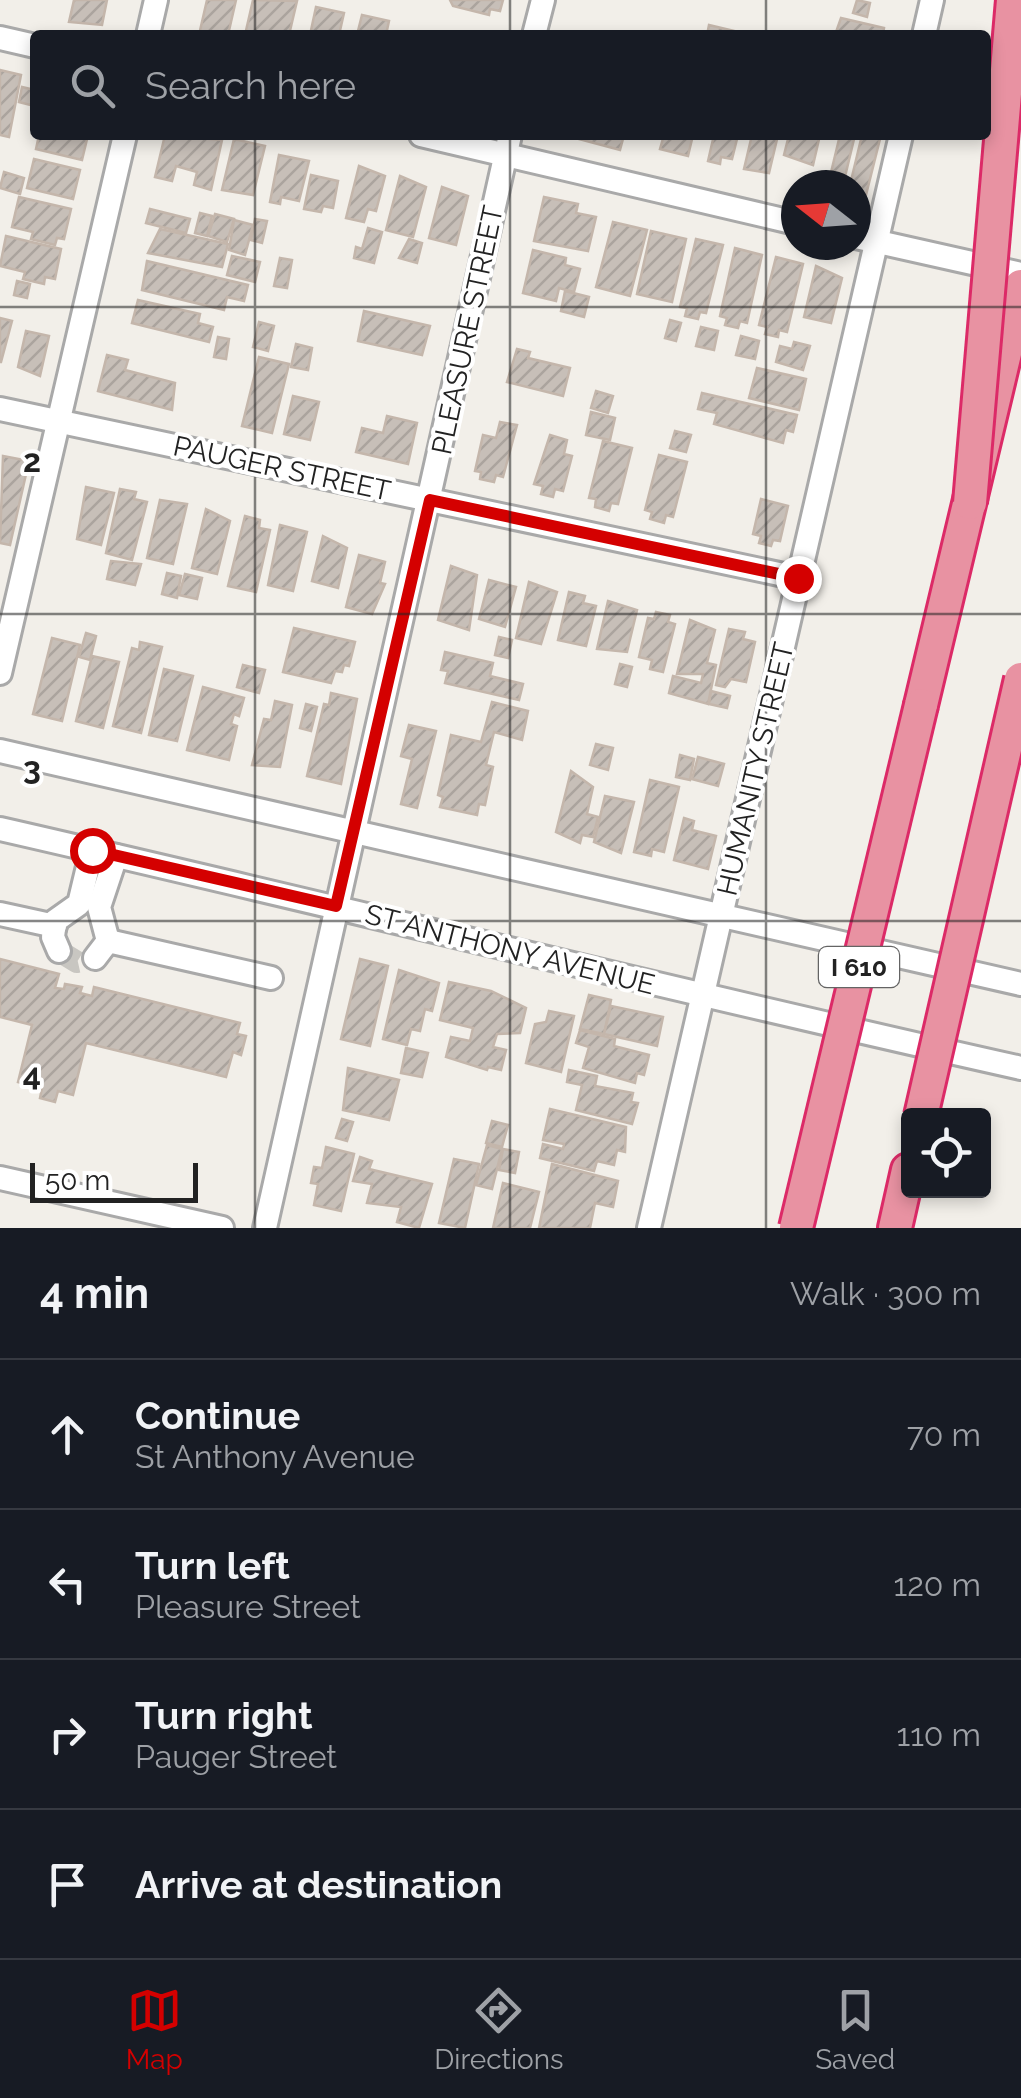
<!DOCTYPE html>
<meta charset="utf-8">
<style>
:root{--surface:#171b24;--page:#20242c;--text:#f1f3f6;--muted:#9ea1a6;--line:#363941;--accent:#d40000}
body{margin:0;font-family:Raleway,sans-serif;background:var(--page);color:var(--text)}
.controls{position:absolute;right:30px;bottom:30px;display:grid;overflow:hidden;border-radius:10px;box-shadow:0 5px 15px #0003}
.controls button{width:90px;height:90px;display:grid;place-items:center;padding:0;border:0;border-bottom:2px solid var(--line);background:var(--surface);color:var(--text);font:50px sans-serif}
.compass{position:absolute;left:781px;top:170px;width:90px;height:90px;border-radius:50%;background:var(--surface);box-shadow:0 5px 15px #0003;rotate:287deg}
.scale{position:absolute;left:30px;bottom:25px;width:168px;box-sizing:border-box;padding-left:10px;border:5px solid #222;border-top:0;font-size:28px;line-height:35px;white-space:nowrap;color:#222;-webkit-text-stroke:8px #fff;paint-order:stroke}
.stop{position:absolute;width:30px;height:30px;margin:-22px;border:8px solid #d40000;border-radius:50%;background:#fff}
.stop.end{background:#d40000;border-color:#fff;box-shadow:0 2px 10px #0008}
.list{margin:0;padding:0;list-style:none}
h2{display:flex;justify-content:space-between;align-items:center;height:130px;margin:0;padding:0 40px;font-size:42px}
h2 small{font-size:32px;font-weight:400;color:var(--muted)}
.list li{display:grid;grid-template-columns:65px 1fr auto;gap:30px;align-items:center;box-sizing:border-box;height:150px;padding:0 40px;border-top:2px solid var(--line)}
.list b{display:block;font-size:38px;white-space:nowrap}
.list p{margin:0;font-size:32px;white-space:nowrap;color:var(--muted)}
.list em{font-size:32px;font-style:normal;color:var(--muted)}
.icon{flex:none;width:55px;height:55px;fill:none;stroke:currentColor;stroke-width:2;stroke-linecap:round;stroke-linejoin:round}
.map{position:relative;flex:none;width:1021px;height:1228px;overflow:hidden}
.search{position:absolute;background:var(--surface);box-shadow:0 5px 15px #0003;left:30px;right:30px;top:30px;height:110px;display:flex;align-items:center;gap:25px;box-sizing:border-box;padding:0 35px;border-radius:10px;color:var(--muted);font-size:38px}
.sheet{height:730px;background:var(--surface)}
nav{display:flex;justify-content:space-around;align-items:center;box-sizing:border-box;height:140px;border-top:2px solid var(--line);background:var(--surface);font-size:28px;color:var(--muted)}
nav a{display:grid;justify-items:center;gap:5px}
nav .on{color:var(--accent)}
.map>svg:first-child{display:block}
</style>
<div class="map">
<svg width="1021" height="1228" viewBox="0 0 1021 1228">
<defs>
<pattern id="building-hatch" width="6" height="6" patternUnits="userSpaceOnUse" patternTransform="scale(2.5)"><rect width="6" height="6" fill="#c7bfb8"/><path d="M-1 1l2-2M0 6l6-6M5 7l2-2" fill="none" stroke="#aba49e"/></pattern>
</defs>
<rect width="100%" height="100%" fill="#f2efe9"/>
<g fill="url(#building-hatch)" stroke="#c4b6ab" stroke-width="2.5">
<path d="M74,0H107L102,25L69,22Z"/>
<path d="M207,0H236L228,35H199Z"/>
<path d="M253,0L297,1L289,35H245Z"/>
<path d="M450,0H503L500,11L490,9L489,15L453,6Z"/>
<path d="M857,0L870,3L867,17L853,13Z"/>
<path d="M316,7L344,13L339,35H310Z"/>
<path d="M362,15L389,21L386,35H357Z"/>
<path d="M841,18L884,28L883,35H835Z"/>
<path d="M709,25L734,31L733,35H707Z"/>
<path d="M0,70L21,75L9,137L0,135Z"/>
<path d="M22,87L35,90L34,106L19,102Z"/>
<path d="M39,135H88L82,160L36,149Z"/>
<path d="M165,135L222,140L211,190L194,185L197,172L176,166L172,181L155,177Z"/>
<path d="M564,135H624L620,150Z"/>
<path d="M664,135H693L688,156L660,149Z"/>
<path d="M714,135H738L732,159L721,157L720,164L708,161Z"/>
<path d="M752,135H778L769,173L744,169Z"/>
<path d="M789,135H820L813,165L784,155Z"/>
<path d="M840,135H855L843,185H828Z"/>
<path d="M862,135H881L864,203L856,201V185H850Z"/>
<path d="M234,139L265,146L253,195L222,190Z"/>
<path d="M279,155L309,161L299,201L281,197L280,204L270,202Z"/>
<path d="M34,159L80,170L73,199L27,188Z"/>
<path d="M359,166L385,176L376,211L368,209L364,222L346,218Z"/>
<path d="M4,172L24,178L20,194L0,188Z"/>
<path d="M311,175L338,181L333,208L323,206L321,212L304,209Z"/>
<path d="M400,176L426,187L413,237L386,230Z"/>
<path d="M442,187L468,196L456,245L429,238Z"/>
<path d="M19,197L71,209L64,239L57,238L55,245L31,239L33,232L12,227Z"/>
<path d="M544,197L578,204L576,213L596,217L588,251L534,241Z"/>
<path d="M150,209L190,219L186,233L146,223Z"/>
<path d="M200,213L212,216L207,236L195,233Z"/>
<path d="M215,214L234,219L227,242L208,236Z"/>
<path d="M255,219L267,221L262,243L251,240Z"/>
<path d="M234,220L253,225L245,255L229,250Z"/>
<path d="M613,222L647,230L630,296L596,287Z"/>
<path d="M368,228L382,232L374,263L354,258L356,247L362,249Z"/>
<path d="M160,229L228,244L222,267L148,253Z"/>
<path d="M651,231L686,239L672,302L637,294Z"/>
<path d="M6,236L61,249L55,279L45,277L44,284L23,279L25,272L0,266Z"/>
<path d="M409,239L422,243L417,263L399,258Z"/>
<path d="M696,239L723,245L706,313L700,312L698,319L685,316L687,308L680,307Z"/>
<path d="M735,248L762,255L747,323L740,321L738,328L725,325L727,318L720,316Z"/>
<path d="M533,250L566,258L565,265L580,269L574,292L559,288L556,301L523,293Z"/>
<path d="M232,256L260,262L255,282L227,275Z"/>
<path d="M776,257L803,264L787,332L779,330L778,337L765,334L767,327L759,325Z"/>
<path d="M280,258L292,260L287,288L274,286Z"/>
<path d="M147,261L248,285L244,301L227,297L224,310L142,290Z"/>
<path d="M816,266L842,278L831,323L804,317Z"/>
<path d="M17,281L30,284L27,298L14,295Z"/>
<path d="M565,291L589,297L584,317L561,311Z"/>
<path d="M138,300L200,314L198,323L213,327L209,342L132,323Z"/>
<path d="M364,311L430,326L422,355L358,341Z"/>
<path d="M0,318L12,321L1,362H0Z"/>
<path d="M670,320L681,323L676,341L665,338Z"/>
<path d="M259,322L274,326L268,351L253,347Z"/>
<path d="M701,327L718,331L714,350L696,346Z"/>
<path d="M26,331L49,336L40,376L18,367Z"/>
<path d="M741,336L759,341L755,359L736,355Z"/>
<path d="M218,337L229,339L226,359L214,357Z"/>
<path d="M794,342L810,346L803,370L776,362L780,346L792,349Z"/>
<path d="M296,344L312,348L308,370L291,367Z"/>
<path d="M517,349L530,352L528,358L570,368L563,396L507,382Z"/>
<path d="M107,355L128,360L125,370L175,383L172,410L98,391Z"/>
<path d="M259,357L289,364L272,433L242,426Z"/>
<path d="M757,368L806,379L799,410L749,398Z"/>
<path d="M596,391L613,396L608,413L591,408Z"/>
<path d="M702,393L797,415L793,432L786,430L783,443L714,424L717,413L698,409Z"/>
<path d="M293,396L319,402L310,440L284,434Z"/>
<path d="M591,412L615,418L610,440L586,435Z"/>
<path d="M387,416L417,423L408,464L356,452L362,428L383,433Z"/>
<path d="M500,422L517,425L503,477L496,475L494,482L480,479L481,472L475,471L483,435L496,438Z"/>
<path d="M675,431L691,435L686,452L670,448Z"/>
<path d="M550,435L567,440L564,454L572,456L563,491L555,489L553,497L541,494L543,486L534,484Z"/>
<path d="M603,441L632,448L618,504L611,503L609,511L595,507L596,499L589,498Z"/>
<path d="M659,455L687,462L673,517L666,515L664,523L650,519L652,512L645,510Z"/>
<path d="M3,456L29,461L10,545L0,543Z"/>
<path d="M86,487L114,493L101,545L77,539Z"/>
<path d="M120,489L136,492L134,499L147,502L132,560L106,553Z"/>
<path d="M761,499L788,506L780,541L773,540L771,546L759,543L761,536L753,534Z"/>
<path d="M160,500L187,504L173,564L147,558Z"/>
<path d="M206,509L230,521L217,574L192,568Z"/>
<path d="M245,516L260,520L259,528L270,530L256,592L228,586Z"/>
<path d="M280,525L307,532L293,591L268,585Z"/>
<path d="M323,536L347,548L338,588L312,581Z"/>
<path d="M359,555L385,562L380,583L385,584L372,614L346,607Z"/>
<path d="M111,561L141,564L135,585L107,579Z"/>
<path d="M451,566L477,575L469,630L438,620Z"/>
<path d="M167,573L181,576L177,598L162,594Z"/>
<path d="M185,574L202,578L197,599L179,595Z"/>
<path d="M489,580L516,587L505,627L479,619Z"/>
<path d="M529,582L557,592L541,644L516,638Z"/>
<path d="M569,592L585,596L583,603L596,606L586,646L558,640Z"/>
<path d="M608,601L637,610L627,652L597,649Z"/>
<path d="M656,612L670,615L668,622L675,624L663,672L650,669L652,660L639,657L648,618L654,619Z"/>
<path d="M690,620L715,630L707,663L716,665L708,704L669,693L673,676L701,683L703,674H677Z"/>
<path d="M294,628L355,642L349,666L344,665L342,672L335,671L331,683L283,672Z"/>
<path d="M729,629L745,632L743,639L755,642L746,682L731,679L725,687L716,685Z"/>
<path d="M86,633L96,636L90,660L79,657Z"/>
<path d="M499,637L512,640L508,658L495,655Z"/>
<path d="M52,638L80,645L62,721L33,714Z"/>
<path d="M140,642L162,647L141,733L113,726L132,648L139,650Z"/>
<path d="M445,652L493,663L490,676L523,684L519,700L445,683L448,671L441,670Z"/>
<path d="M92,656L119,662L103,728L76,721Z"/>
<path d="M620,664L632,667L627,687L615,684Z"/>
<path d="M243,665L265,670L259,693L237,687Z"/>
<path d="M164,669L193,676L177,741L149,735Z"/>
<path d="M203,687L244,698L239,716L234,714L231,724L237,726L229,760L187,750Z"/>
<path d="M711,691L730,696L727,708L709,704Z"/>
<path d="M331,693L357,699L341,784L307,776L324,704L329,705Z"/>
<path d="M275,701L292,705L280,767L252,765L264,719L271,720Z"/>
<path d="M492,702L528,711L522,740L494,732L486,765L493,767L485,805L479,804L477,815L440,807L443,797L438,795L451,735L481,742Z"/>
<path d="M306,704L317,707L311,731L300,728Z"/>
<path d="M409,725L436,731L417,808L401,804L412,759L401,756Z"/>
<path d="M596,744L613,748L608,770L590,765Z"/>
<path d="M680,755L694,759L690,780L676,777Z"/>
<path d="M698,757L724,764L718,786L692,779Z"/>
<path d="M571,771L593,787L587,814L598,817L593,837L582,835L580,843L556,832Z"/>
<path d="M650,780L679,787L664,852L652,849L651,856L634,852Z"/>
<path d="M605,796L634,802L621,853L594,842Z"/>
<path d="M684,818L694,821L692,830L716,836L708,869L674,860Z"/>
<path d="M0,959L59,974L55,988L64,989L65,984L82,987L80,993L92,996L94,987L240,1023L237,1034L246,1036L241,1055L233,1052L226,1077L86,1043L73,1095L58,1091L55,1102L40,1098L42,1088L18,1082L32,1025L0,1017Z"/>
<path d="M360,959L388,966L370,1046L341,1039Z"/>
<path d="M399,970L439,983L432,1011L425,1009L420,1031L411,1029L407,1045L383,1039Z"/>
<path d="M449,982L491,991L526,1008L520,1033L497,1034L493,1047L506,1050L501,1070L488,1067L487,1070L446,1057L451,1037L470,1041L473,1028L440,1020Z"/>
<path d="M589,995L611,1000L604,1034L580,1029Z"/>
<path d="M611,1006L663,1017L657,1046L604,1034Z"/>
<path d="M549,1011L574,1016L561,1072L526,1063L535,1024L546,1022Z"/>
<path d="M580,1030L615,1039L614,1046L649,1055L644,1075L637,1073L635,1083L583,1068L589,1047L576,1043Z"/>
<path d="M406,1048L428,1053L422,1077L401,1073Z"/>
<path d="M348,1068L399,1080L389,1120L343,1110Z"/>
<path d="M569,1070L597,1076L595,1086L633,1093L631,1102L638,1103L632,1124L576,1110L582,1085L567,1082Z"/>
<path d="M550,1109L626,1127L625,1152L617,1150L614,1165L597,1161L594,1171L540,1158L543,1144L563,1149L564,1144L543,1140Z"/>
<path d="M342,1119L353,1122L347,1141L336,1138Z"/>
<path d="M492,1121L508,1125L502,1147L486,1143Z"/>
<path d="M487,1145L502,1149L492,1189L476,1185Z"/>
<path d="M326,1147L354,1154L341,1211L314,1205L318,1184L311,1183L314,1167L322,1168Z"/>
<path d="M503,1149L519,1152L515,1173L499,1170Z"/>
<path d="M360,1157L372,1161L369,1169L432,1184L419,1228L397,1222L401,1207L367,1203L372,1184L353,1181Z"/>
<path d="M454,1159L479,1164L465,1228L439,1223Z"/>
<path d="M552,1164L618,1181L613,1207L595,1203L590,1228H539Z"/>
<path d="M503,1183L539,1192L530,1228H493Z"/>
</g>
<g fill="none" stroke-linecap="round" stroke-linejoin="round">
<path stroke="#c8c6c1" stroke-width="22" stroke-dasharray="22 11" stroke-linecap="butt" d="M59,951L77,962L95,958"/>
<g stroke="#a9a9a9" stroke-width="28">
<g id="minor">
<path d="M148,35L156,0"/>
<path d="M534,35L543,0"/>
<path d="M924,35L932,0"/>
<path d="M0,38L35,46"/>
<path d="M421,135L796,223"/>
<path d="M856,237L1021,274"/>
<path d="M0,409L798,578"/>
<path d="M0,673L125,135"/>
<path d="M0,751L1021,984"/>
<path d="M0,829C341,907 680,992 1021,1068"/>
<path d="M0,914L55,926"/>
<path d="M108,941L271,978"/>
<path d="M59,951L53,937L55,921L79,904L92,850"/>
<path d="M95,958L108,941L99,907L116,856"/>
<path d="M0,1178L222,1228"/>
<path d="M265,1228L510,135"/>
<path d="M649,1228L901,135"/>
</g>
</g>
<g stroke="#dc2a67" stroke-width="38">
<g id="highway">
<path d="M921,705L1021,286"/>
<path d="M895,1228L908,1170"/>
</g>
</g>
<use href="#minor" stroke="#fff" stroke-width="22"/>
<use href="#highway" stroke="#e892a2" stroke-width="32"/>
<g stroke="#dc2a67" stroke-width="38" stroke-linecap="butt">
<g id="highway-bridge">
<path d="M970,503L1013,0"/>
<path d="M921,1116L1021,679"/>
<path d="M796,1228L921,705"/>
</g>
</g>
<use href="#highway-bridge" stroke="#e892a2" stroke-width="32"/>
</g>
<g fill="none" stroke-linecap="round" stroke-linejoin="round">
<path stroke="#d40000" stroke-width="12" d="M92,850L336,906L430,500L798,578"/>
</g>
<path fill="none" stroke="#222" stroke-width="2.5" stroke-opacity="0.55" d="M255,0V35M510,0V35M766,0V35M255,135V1228M510,135V1228M766,135V1228M0,307H1021M0,614H1021M0,921H1021"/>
<g text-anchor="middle" stroke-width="8" stroke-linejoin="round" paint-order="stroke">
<rect fill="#fff" stroke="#646464" stroke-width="2.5" x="819" y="947" width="80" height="40" rx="8"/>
<g font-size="25" font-weight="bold" fill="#222">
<text x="859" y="976">I 610</text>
</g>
<g font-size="28" fill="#222" stroke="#fff">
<text transform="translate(467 330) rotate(-78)" y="10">PLEASURE STREET</text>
<text transform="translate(282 468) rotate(12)" y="10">PAUGER STREET</text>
<text transform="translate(755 769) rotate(-77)" y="10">HUMANITY STREET</text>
<text transform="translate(510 949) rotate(14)" y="10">ST ANTHONY AVENUE</text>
</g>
</g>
<g font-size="32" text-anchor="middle" font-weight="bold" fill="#222" stroke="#fff" stroke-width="8" stroke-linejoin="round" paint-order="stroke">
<text x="32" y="472">2</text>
<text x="32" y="779">3</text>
<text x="32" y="1086">4</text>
</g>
</svg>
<div class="controls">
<button><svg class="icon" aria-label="locate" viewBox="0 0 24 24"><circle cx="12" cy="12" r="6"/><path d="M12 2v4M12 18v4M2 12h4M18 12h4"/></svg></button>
</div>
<svg class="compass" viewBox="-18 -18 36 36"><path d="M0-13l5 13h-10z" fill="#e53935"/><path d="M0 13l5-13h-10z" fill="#9ea1a6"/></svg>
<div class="scale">50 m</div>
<div class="stop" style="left:92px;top:850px"></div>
<div class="stop end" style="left:798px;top:578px"></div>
<div class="search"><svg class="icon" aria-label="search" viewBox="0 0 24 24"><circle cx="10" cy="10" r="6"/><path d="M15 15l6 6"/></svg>Search here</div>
</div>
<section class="sheet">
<h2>4 min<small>Walk · 300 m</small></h2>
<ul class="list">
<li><svg class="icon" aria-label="ahead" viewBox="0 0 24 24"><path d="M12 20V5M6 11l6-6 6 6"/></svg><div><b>Continue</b><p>St Anthony Avenue</p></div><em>70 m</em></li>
<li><svg class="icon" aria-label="left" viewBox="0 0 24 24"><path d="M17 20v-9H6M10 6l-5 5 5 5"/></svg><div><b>Turn left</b><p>Pleasure Street</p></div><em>120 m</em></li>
<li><svg class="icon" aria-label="right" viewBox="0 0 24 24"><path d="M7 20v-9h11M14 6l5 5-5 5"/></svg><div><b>Turn right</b><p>Pauger Street</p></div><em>110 m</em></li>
<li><svg class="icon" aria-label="arrive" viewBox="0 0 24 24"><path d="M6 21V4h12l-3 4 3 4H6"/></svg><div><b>Arrive at destination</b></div></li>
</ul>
</section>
<nav>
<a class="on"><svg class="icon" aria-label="map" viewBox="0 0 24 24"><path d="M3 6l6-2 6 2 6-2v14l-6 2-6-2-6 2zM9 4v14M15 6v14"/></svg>Map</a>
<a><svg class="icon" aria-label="directions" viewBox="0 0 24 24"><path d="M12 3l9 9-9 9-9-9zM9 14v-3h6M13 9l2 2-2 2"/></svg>Directions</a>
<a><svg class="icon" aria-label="saved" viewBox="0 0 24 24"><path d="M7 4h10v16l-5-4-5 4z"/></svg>Saved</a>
</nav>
